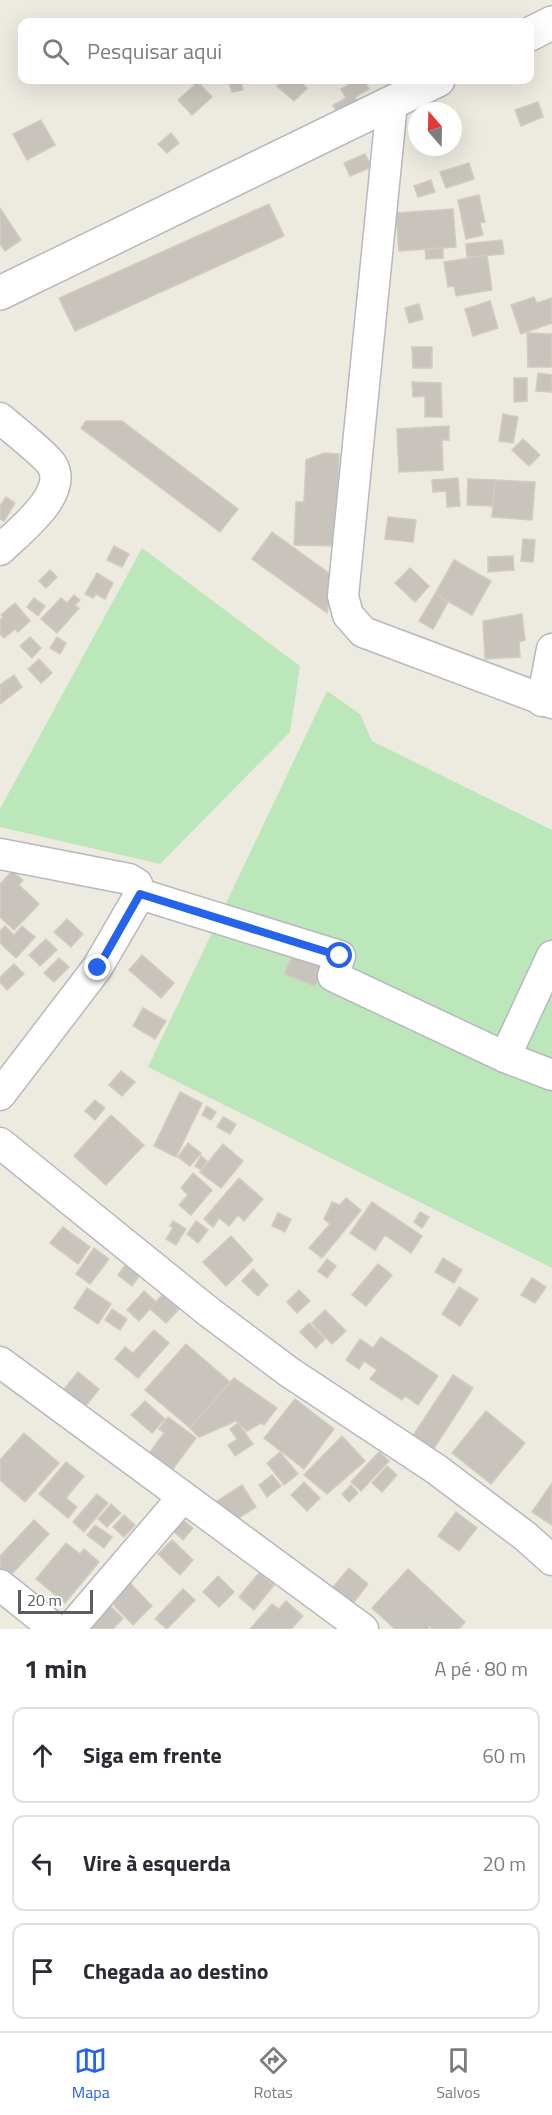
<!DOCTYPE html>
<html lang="pt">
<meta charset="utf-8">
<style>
:root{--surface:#fff;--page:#f7f7f7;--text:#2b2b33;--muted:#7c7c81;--line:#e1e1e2;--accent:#2563eb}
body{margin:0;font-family:"Titillium Web",sans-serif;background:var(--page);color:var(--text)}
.compass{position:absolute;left:408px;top:102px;width:54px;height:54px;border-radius:50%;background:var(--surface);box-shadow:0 6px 24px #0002;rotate:340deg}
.scale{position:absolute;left:18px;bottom:15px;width:75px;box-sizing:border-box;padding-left:6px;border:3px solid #595d62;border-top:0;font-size:16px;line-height:21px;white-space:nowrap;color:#595d62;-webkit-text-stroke:4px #fff;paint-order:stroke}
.stop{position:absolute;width:18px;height:18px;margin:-14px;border:4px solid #2563eb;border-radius:50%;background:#fff}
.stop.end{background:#2563eb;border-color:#fff;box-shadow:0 2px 6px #0008}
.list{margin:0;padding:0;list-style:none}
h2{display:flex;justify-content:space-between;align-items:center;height:78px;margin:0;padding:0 24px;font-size:26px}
h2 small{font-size:20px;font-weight:400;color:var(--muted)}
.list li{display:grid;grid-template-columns:39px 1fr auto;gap:18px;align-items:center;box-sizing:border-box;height:96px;margin:0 12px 12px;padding:0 12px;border:2px solid var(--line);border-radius:12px}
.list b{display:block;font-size:22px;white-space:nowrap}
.list em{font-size:20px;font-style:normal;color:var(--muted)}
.icon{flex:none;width:33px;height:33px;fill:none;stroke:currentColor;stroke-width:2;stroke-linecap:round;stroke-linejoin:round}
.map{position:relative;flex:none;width:552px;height:1629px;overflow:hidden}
.search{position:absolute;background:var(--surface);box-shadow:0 6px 24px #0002;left:18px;right:18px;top:18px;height:66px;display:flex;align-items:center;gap:15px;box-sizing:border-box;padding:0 21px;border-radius:12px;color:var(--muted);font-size:22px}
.sheet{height:402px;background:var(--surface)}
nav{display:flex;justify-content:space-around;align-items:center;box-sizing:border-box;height:84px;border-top:2px solid var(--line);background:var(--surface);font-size:16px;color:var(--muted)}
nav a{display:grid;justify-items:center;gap:3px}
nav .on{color:var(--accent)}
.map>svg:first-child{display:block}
</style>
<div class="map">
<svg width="552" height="1629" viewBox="0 0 552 1629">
<rect width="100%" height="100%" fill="#edeae0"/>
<g fill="#bce7bb">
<path d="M142,548L300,666L290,732L160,864L0,827V809Z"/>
<path d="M327,691L360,714L372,741L552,830V1268L148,1067Z"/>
</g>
<g fill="#c8c4bd" stroke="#d2cbbe" stroke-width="1.5">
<path d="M228,80H240L243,90L232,92Z"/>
<path d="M283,80H298L307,88L294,101L277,86Z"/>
<path d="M358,80H363L369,89L355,97L362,109L341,120L333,105L346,98L341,89Z"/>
<path d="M198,82L212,97L192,115L178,100Z"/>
<path d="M538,102L543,117L521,126L515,110Z"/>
<path d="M41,120L55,145L27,160L13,134Z"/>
<path d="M171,133L179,143L167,153L158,144Z"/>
<path d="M365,154L372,167L350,176L344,163Z"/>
<path d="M469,163L474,179L446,188L440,172Z"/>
<path d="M431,180L435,192L418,197L414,186Z"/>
<path d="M479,195L485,222L480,223L483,235L466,239L458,200Z"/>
<path d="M269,204L284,236L75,331L59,298Z"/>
<path d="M0,208L21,240L5,251L0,244Z"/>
<path d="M453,209L456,247L399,251L396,213Z"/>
<path d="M502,240L504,254L467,257L466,244Z"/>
<path d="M443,248V258L426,259L425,249Z"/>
<path d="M487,255L492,290L456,296L454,286L448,287L444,262Z"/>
<path d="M534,297L537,303L552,298V323L521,334L511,305Z"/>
<path d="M490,301L498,328L473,336L465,309Z"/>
<path d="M419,304L423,319L409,323L405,308Z"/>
<path d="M527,333L552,334V367H528Z"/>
<path d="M412,347H432V368H413Z"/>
<path d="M538,373L552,375V392L536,391Z"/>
<path d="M514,378H527V401L514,402Z"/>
<path d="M412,382L441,383L442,417H425V396L413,397Z"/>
<path d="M503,414L518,417L513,443L499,441Z"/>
<path d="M86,421H122L238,509L220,532L81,428Z"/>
<path d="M449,426V440H442L443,470L399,472L397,429Z"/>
<path d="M523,439L540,455L529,466L512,450Z"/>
<path d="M324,453L339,454L336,546L294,545L296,502H304L306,460Z"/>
<path d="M458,478L460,506L447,507L446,491L433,492L432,480Z"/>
<path d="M468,479L495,480L493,506L467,505Z"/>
<path d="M495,480L535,482L532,520L492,517Z"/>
<path d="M6,497L15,503L4,521L0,519V506Z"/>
<path d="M388,517L416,520L413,542L385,539Z"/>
<path d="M272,532L333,576L327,613L252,559Z"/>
<path d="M523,539L535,540L533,562L521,561Z"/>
<path d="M114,546L129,554L122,567L107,560Z"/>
<path d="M513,556L514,570L488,572V557Z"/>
<path d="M454,560L491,581L472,615L435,594Z"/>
<path d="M410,568L429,586L415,602L395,583Z"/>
<path d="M50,570L57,577L46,588L39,581Z"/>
<path d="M97,573L113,583L105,599L96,594L93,598L85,594Z"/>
<path d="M435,594L448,602L433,629L419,621Z"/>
<path d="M74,595L80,600L75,605L79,608L57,633L41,619L61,598L67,603Z"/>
<path d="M34,598L45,606L38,616L27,607Z"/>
<path d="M15,603L30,621L18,632L15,629L4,638L0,634V620L3,618L1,615Z"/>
<path d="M522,614L525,640L519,642L520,657L485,659L483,621Z"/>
<path d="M30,637L41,648L32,658L20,646Z"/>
<path d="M57,637L66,643L60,654L50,648Z"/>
<path d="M39,659L52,673L41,683L28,669Z"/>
<path d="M14,675L22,687L0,704V685Z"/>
<path d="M12,871L23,880L19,885L39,904L14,930L0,917V884Z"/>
<path d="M67,919L83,934L71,947L54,932Z"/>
<path d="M5,926L14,935L22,926L35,937L16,958L0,943V931Z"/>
<path d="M46,939L57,950L40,966L29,955Z"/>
<path d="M295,950L325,962L315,986L284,974Z"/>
<path d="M142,955L174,983L161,998L129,970Z"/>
<path d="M59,958L69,967L54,982L44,973Z"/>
<path d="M14,964L24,974L7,990L0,982V977Z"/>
<path d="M143,1008L166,1021L155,1039L133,1026Z"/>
<path d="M121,1071L135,1082L122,1096L109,1085Z"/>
<path d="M180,1092L202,1103L176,1157L154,1146Z"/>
<path d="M95,1100L105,1108L95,1120L85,1111Z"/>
<path d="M207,1106L216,1112L211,1120L202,1115Z"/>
<path d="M111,1115L144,1145L106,1185L74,1156Z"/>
<path d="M223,1117L236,1124L230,1134L217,1127Z"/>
<path d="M188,1143L201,1153L190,1166L178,1157Z"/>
<path d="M223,1144L243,1161L221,1188L200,1172Z"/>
<path d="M201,1156L207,1161L201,1170L195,1166Z"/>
<path d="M193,1173L212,1190L191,1215L179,1205L188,1195L181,1188Z"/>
<path d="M239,1178L263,1199L244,1221L238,1215L229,1226L219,1218L213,1227L204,1219Z"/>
<path d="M346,1198L361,1210L322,1258L309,1248L330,1224L324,1219L332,1202L340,1205Z"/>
<path d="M372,1202L422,1236L411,1253L385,1235L375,1250L350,1233Z"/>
<path d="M420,1212L429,1217L422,1228L414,1222Z"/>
<path d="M278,1213L291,1219L285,1232L272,1226Z"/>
<path d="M173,1221L186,1229L176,1245L166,1239L173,1228L170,1226Z"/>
<path d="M196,1221L208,1230L198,1243L187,1234Z"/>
<path d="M63,1227L90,1247L78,1264L50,1243Z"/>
<path d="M231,1236L253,1260L226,1286L203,1262Z"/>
<path d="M94,1248L109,1259L90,1284L76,1274Z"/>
<path d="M443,1258L462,1270L454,1283L435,1272Z"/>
<path d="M327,1259L336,1266L327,1278L318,1271Z"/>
<path d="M126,1264L140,1275L132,1286L118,1275Z"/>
<path d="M378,1264L392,1275L366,1306L352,1295Z"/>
<path d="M253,1269L268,1285L258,1296L242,1281Z"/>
<path d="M532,1278L546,1287L535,1303L521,1295Z"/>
<path d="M459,1287L478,1299L460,1326L442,1314Z"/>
<path d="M87,1288L111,1304L98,1324L74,1308Z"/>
<path d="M299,1290L310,1301L297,1313L287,1302Z"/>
<path d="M144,1291L156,1302L139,1321L127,1310Z"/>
<path d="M163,1294L179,1309L166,1323L150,1309Z"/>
<path d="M112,1309L127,1319L120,1330L105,1320Z"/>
<path d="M325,1310L346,1331L332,1344L312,1323Z"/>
<path d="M309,1323L325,1339L316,1348L300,1332Z"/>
<path d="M154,1330L169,1343L138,1378L115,1359L125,1347L133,1353Z"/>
<path d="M381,1337L438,1376L418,1405L405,1396L402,1400L370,1379L377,1370L364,1361L359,1369L346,1360L360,1339L373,1348Z"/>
<path d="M186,1344L230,1382L190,1428L145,1390Z"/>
<path d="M78,1372L99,1389L85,1407L64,1389Z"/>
<path d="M453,1375L473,1388L433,1450L412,1437Z"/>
<path d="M234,1378L277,1408L264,1425L261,1423L247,1431L236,1421L199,1437L190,1428Z"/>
<path d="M295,1399L334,1429L304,1469L264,1438Z"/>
<path d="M145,1401L165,1419L152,1433L131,1415Z"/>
<path d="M486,1411L525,1443L491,1484L452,1453Z"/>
<path d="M168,1417L196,1438L170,1473L147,1456L164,1433L159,1429Z"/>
<path d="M238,1423L253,1444L235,1456L228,1445L237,1439L230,1429Z"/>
<path d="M24,1433L59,1463L25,1502L0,1480V1460Z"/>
<path d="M342,1436L365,1461L327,1494L304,1475Z"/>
<path d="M280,1452L298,1474L284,1485L267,1463Z"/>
<path d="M379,1452L389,1461L361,1491L351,1482Z"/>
<path d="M66,1462L84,1476L66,1498L77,1507L68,1518L39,1494Z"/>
<path d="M387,1466L397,1475L382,1492L372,1483Z"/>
<path d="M272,1475L281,1486L267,1497L259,1485Z"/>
<path d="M304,1482L320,1498L307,1511L291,1495Z"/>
<path d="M552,1483V1525L532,1512Z"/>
<path d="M242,1485L256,1507L228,1525L214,1503Z"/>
<path d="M351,1485L358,1493L349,1502L342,1494Z"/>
<path d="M97,1494L108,1503L84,1532L73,1522Z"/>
<path d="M111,1504L121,1513L107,1527L98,1519Z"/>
<path d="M456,1512L477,1528L459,1551L438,1536Z"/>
<path d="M124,1515L135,1525L124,1537L113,1527Z"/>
<path d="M34,1520L49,1534L9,1577L0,1569V1556Z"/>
<path d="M183,1520L193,1528L183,1540L173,1531Z"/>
<path d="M95,1525L112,1537L104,1548L87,1535Z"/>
<path d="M172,1540L193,1560L180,1575L158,1554Z"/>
<path d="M66,1543L80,1554L84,1549L99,1562L65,1603L36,1579Z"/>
<path d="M349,1568L368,1584L350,1607L330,1591Z"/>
<path d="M408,1569L465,1622L459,1629H432L430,1626L427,1629H395L372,1608Z"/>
<path d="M259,1573L274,1585L254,1610L239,1597Z"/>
<path d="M218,1576L234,1592L219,1607L203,1592Z"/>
<path d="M128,1581L152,1606L133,1625L108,1599Z"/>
<path d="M183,1589L195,1600L167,1629L155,1619Z"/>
<path d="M286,1601L303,1616L291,1629H250L272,1604L279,1609Z"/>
<path d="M107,1603L123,1618L113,1629H81Z"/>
</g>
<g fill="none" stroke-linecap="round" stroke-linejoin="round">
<g stroke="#b6b9be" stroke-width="33">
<g id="street">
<path d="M392,103L343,596L348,615L363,632L552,703"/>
<path d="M0,418C11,428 46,455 52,465C69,494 19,531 0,550"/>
<path d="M542,701L552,649"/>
<path d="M0,854L129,879L137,884L140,894"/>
<path d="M140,894L340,956L333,976L505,1057L552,1075"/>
<path d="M505,1057L552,956"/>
<path d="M0,1095L97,968L140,894"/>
<path d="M0,1143L209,1312L289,1372L436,1469L525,1536L552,1560"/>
<path d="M0,1362L363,1629"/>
<path d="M0,1585L55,1629"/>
<path d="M70,1629L183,1497"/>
</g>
</g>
<g stroke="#b6bac0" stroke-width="36">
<g id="secondary">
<path d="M530,34L552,23"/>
<path d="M0,293L438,80"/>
</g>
</g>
<use href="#street" stroke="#fff" stroke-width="30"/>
<use href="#secondary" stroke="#fff" stroke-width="33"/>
</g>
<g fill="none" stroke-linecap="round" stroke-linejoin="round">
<path stroke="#2563eb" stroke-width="8" d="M98,968L140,894L340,956"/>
</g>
</svg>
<svg class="compass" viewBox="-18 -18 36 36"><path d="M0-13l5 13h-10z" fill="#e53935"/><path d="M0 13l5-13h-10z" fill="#7c7c81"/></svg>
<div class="scale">20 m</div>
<div class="stop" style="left:340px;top:956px"></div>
<div class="stop end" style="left:98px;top:968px"></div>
<div class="search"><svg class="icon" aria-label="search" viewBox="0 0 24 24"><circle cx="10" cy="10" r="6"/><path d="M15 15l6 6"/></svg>Pesquisar aqui</div>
</div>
<section class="sheet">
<h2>1 min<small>A pé · 80 m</small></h2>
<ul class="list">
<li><svg class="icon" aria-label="ahead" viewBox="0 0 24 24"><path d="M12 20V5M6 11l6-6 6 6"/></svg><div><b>Siga em frente</b></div><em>60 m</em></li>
<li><svg class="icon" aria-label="left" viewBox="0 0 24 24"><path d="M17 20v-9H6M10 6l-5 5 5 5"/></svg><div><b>Vire à esquerda</b></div><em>20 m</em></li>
<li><svg class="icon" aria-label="arrive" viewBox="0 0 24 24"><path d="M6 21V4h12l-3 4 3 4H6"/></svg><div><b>Chegada ao destino</b></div></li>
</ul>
</section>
<nav>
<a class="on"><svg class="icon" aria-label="map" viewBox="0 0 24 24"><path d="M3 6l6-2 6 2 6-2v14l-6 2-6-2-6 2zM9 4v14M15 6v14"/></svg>Mapa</a>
<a><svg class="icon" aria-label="directions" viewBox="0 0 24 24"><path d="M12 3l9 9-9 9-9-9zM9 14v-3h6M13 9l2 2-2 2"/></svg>Rotas</a>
<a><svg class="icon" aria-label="saved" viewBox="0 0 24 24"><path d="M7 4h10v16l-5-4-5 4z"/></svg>Salvos</a>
</nav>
